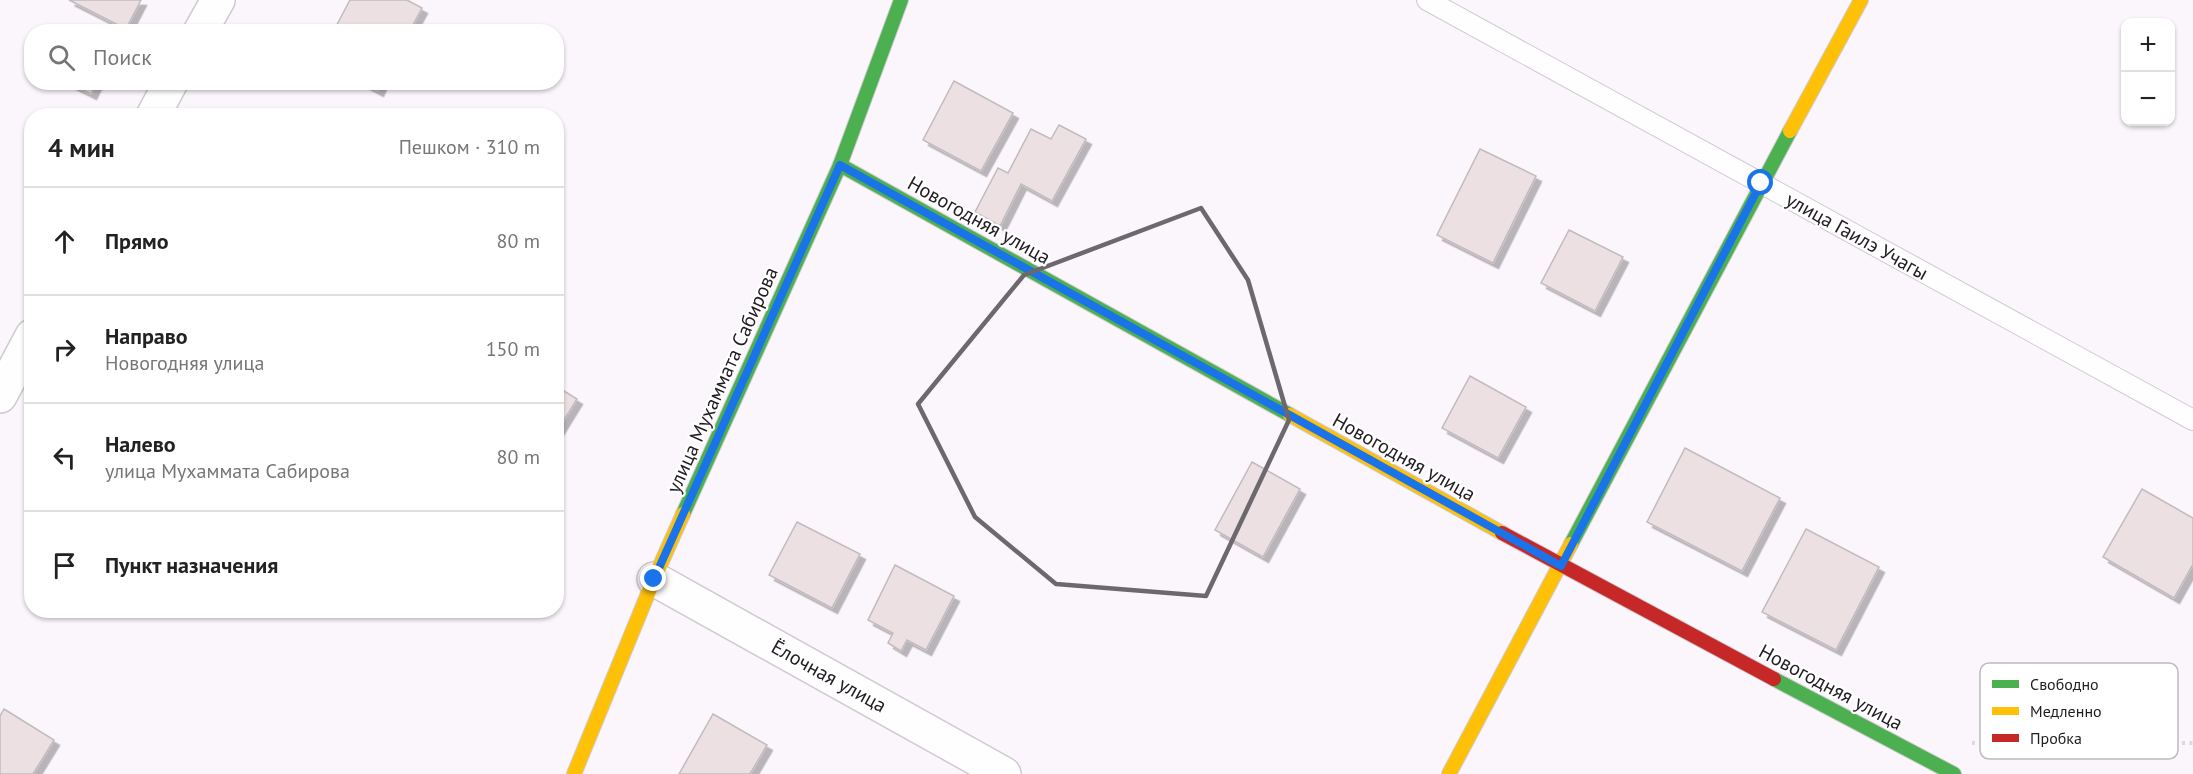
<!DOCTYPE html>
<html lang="ru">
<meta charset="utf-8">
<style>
:root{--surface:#fff;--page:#f2f2f2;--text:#222;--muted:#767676;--line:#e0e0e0}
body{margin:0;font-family:"PT Sans",sans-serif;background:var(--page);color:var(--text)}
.controls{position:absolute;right:18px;top:18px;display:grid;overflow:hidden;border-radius:12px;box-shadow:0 2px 4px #0004}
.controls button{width:54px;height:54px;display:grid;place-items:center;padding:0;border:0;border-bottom:2px solid var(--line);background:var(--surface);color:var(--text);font:30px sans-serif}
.stop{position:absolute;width:18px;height:18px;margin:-14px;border:4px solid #1a73e8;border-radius:50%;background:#fff}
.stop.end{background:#1a73e8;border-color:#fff;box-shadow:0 2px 6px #0008}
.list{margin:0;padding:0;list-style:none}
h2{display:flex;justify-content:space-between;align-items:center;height:78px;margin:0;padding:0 24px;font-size:26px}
h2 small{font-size:20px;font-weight:400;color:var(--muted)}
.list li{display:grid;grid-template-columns:39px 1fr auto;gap:18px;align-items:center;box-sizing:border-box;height:108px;padding:0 24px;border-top:2px solid var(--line)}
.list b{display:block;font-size:22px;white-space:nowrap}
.list p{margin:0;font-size:20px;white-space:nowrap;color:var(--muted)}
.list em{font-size:20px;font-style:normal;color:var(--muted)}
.icon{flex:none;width:33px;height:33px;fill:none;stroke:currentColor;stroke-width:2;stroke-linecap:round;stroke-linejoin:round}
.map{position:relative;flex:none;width:2193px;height:774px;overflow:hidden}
.search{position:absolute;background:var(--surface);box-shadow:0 2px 4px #0004;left:24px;top:24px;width:540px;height:66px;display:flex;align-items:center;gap:15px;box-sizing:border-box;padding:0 21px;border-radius:24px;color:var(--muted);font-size:22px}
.panel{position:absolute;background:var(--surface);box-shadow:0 2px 4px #0004;left:24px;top:108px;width:540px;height:510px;border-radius:24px}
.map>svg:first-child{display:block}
</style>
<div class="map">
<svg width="2193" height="774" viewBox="0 0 2193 774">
<defs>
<filter id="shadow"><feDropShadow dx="5.5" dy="5.5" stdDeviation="0" flood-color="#0004"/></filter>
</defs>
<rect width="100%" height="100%" fill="#fbf6fc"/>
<g fill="#ede0e2" stroke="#c1bbbd" stroke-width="1.5" filter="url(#shadow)">
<path d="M69,0H141L126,29Z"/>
<path d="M350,0H407L422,8L409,32H333Z"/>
<path d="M954,81L1013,113L981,171L923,140Z"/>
<path d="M67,82H97L91,94Z"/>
<path d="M361,82H382L378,91Z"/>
<path d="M1059,125L1086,139L1052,201L1021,184L1000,226L975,212L998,168L1008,173L1031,129L1051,139Z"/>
<path d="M1480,149L1536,176L1493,263L1437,235Z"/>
<path d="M1569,230L1623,257L1595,311L1541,283Z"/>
<path d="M1470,376L1526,407L1498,458L1442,428Z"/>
<path d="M556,386L577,399L556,433Z"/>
<path d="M1685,448L1780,498L1742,571L1647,522Z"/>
<path d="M1252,462L1300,489L1263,557L1215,530Z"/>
<path d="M2142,489L2193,518V564L2174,598L2103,557Z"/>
<path d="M797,522L860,554L832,608L769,575Z"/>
<path d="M1806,529L1879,567L1836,650L1762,612Z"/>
<path d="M895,565L954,596L926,650L907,640L901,651L888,643L893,633L868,620Z"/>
<path d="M4,709L54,740L33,774H0V716Z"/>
<path d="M713,714L767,745L750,774H679Z"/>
</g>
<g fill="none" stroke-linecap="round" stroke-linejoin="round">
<g stroke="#cecacf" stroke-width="22">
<path id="lane" d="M1427,0L2193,420"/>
</g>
<g stroke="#cecacf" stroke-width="36">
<g id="street">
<path d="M200,32L218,0"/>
<path d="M153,116L171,82"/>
<path d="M0,396L32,336"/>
<path d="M654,579L1004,774"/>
</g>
</g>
<g stroke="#cecacf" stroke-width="16">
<g id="fast">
<path d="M840,165L1290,415"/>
<path d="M683,514L840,165L901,0"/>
<path d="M1571,544L1790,131"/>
<path d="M1774,679L1954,774"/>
</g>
</g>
<g stroke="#cecacf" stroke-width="16">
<g id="slow">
<path d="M1790,131L1861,0"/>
<path d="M1290,415L1502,533"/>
<path d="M574,774L654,579L683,514"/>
<path d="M1449,774L1571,544"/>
</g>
</g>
<g stroke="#cecacf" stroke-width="16">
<path id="jam" d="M1502,533L1774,679"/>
</g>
<path stroke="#dcdadc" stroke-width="4" stroke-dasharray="3 4.5" stroke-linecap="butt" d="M1972,743H2193"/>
<use href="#lane" stroke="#fefeff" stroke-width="20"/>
<use href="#street" stroke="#fefeff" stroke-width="33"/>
<use href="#fast" stroke="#4caf50" stroke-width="14"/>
<use href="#slow" stroke="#ffc107" stroke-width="14"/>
<use href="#jam" stroke="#c62828" stroke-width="14"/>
</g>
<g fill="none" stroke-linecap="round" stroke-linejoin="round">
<path stroke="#1a73e8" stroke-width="8" d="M654,579L840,165L1561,566L1761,183"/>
</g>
<path fill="none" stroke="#6d686e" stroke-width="4.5" stroke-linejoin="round" d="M1201,208L1248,280L1289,420L1206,596L1056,584L975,517L918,404L1024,275Z"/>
<g text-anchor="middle" stroke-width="4.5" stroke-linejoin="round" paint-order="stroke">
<g font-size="20" fill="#211c22" stroke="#fff">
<text transform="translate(979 220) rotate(29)" y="7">Новогодняя улица</text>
<text transform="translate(1857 236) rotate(29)" y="7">улица Гаилэ Учагы</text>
<text transform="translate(722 380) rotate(-66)" y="7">улица Мухаммата Сабирова</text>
<text transform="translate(1404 457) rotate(29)" y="7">Новогодняя улица</text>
<text transform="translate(829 676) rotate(29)" y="7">Ёлочная улица</text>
<text transform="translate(1831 687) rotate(28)" y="7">Новогодняя улица</text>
</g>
</g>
<rect x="1980" y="663" width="198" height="96" rx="9" fill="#fff" stroke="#bcbbbd" stroke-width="1.5"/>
<rect x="1992" y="680" width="27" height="8" fill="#4caf50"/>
<rect x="1992" y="707" width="27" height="8" fill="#ffc107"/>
<rect x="1992" y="734" width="27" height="8" fill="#c62828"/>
<g font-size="16" fill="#211c22">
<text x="2030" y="690">Свободно</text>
<text x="2030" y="717">Медленно</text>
<text x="2030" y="744">Пробка</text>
</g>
</svg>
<div class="controls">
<button>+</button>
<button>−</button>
</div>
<div class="stop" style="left:1761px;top:183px"></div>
<div class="stop end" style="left:654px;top:579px"></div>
<div class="search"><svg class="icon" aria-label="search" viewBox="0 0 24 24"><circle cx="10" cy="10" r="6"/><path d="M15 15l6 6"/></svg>Поиск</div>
<section class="panel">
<h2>4 мин<small>Пешком · 310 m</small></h2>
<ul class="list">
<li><svg class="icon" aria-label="ahead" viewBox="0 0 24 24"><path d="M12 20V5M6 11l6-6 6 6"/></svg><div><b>Прямо</b></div><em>80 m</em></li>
<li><svg class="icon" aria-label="right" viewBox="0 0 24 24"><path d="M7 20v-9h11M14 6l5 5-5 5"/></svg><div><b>Направо</b><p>Новогодняя улица</p></div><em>150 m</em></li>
<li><svg class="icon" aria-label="left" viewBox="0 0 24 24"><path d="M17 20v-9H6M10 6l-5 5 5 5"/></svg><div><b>Налево</b><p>улица Мухаммата Сабирова</p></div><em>80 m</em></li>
<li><svg class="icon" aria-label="arrive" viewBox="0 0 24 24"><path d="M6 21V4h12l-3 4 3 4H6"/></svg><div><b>Пункт назначения</b></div></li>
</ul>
</section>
</div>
